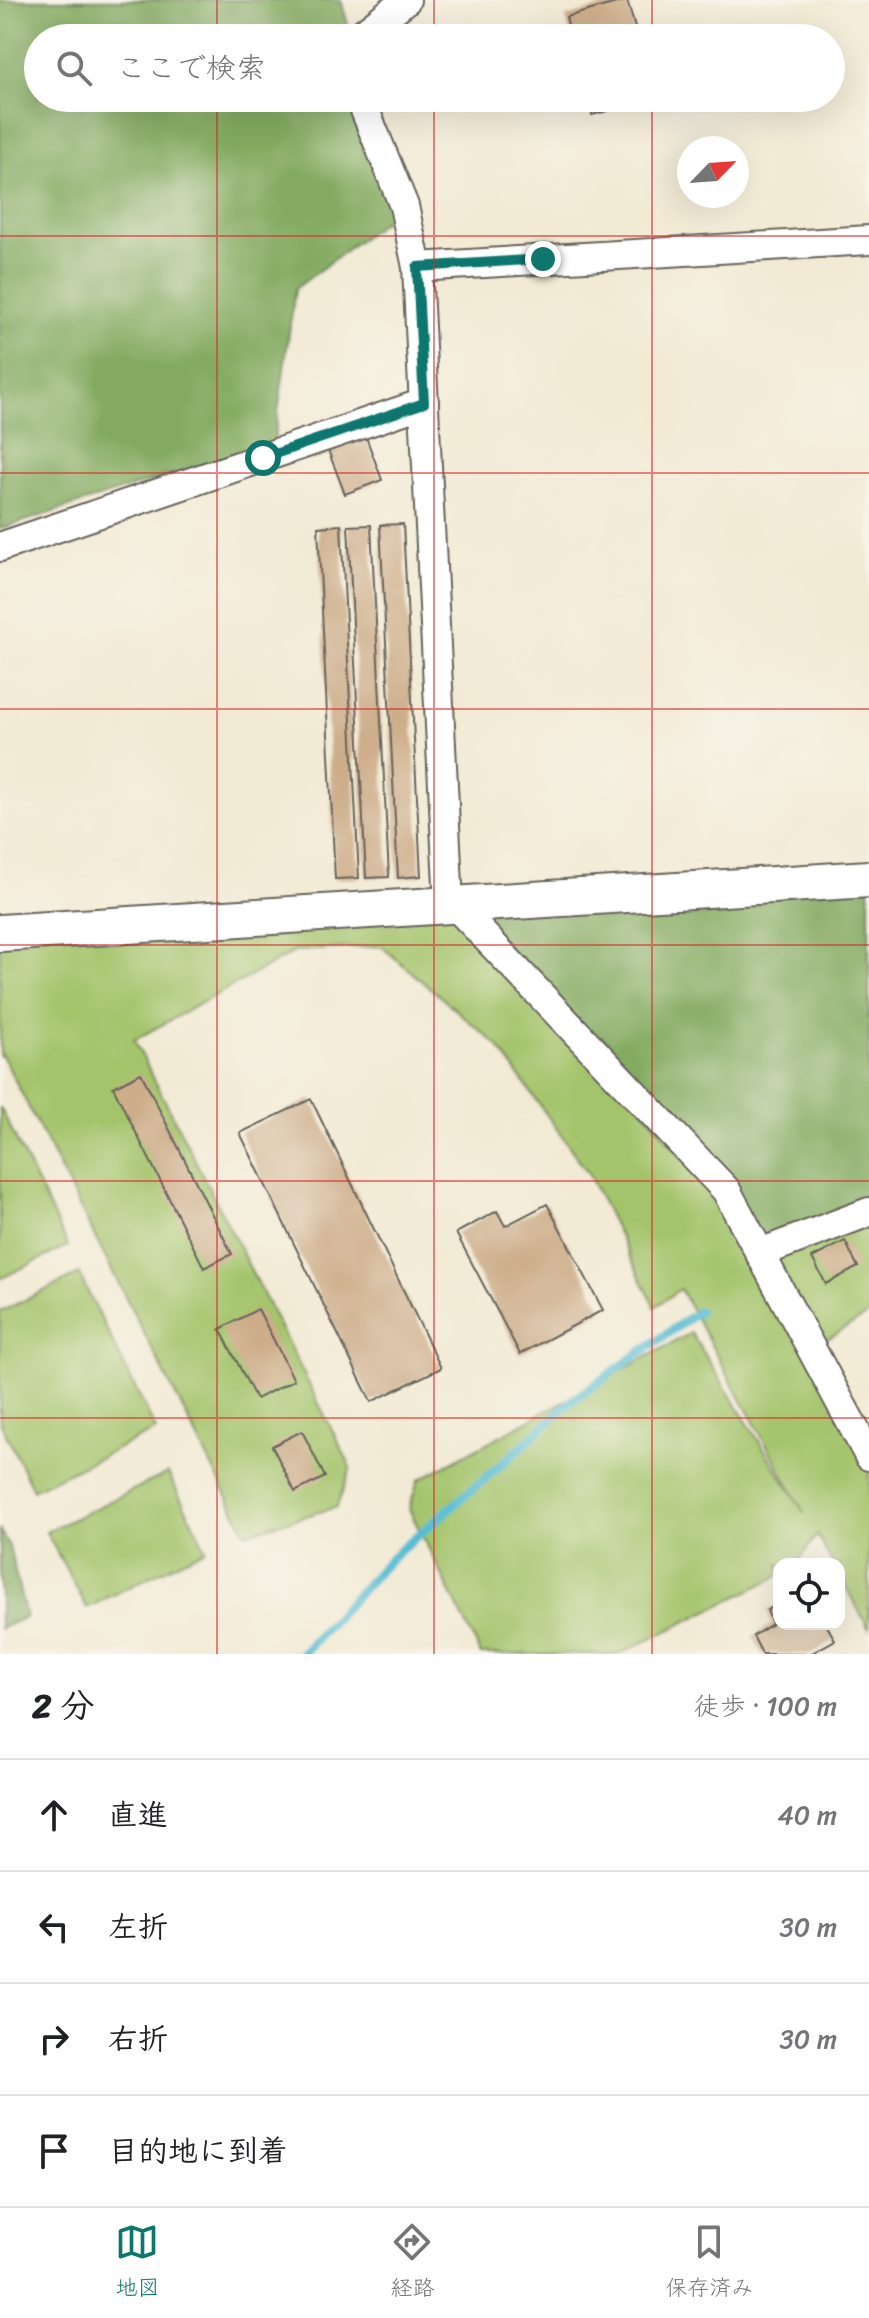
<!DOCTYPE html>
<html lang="ja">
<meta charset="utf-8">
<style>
:root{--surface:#fff;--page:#f2f2f2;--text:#202124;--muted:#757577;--line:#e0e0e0;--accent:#0f766e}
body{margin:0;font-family:Sriracha,"Klee One",sans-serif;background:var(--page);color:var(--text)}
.controls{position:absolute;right:24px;bottom:24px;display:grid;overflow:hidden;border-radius:16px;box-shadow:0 8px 32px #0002}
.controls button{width:72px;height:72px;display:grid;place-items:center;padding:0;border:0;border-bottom:2px solid var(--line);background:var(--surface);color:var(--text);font:40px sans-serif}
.compass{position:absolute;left:677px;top:136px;width:72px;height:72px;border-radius:50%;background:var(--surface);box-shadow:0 8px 32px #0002;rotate:65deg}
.stop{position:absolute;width:24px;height:24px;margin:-18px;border:6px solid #0f766e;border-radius:50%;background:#fff}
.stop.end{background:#0f766e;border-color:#fff;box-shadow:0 2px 8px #0008}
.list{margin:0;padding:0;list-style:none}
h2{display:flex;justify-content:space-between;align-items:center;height:104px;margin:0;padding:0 32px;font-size:34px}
h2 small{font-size:26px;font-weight:400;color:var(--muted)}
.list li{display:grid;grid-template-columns:52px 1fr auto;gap:24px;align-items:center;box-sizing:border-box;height:112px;padding:0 32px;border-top:2px solid var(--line)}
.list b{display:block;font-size:30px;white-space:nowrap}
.list em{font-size:26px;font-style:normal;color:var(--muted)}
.icon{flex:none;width:44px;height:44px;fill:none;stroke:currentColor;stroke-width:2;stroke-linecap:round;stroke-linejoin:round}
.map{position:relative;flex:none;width:869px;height:1654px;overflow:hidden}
.search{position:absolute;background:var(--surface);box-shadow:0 8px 32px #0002;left:24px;right:24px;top:24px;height:88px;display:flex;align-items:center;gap:20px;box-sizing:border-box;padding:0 28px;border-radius:44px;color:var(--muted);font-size:30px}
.sheet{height:552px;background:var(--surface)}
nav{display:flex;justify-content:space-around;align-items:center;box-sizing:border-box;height:112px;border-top:2px solid var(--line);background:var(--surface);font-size:22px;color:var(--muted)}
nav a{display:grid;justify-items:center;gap:4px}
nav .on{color:var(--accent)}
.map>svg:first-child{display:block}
</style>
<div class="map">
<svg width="869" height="1654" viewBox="0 0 869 1654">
<rect width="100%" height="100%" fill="#f7f3e8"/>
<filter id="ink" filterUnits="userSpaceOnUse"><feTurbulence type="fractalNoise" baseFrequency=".0125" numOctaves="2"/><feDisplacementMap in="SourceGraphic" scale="16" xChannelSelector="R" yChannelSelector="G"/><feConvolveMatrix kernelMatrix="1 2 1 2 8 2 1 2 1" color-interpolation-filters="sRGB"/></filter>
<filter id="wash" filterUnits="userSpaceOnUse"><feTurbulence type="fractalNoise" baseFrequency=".006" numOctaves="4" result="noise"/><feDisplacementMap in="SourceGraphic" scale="32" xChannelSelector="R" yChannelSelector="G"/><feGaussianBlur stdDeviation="1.8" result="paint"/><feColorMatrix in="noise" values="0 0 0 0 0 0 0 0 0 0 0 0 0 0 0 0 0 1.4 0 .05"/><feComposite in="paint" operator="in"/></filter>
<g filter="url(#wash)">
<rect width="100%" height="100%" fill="#f2ead4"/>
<g fill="#a4c46c" stroke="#607044" stroke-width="2">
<path d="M473,903L730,1198L869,1456V1629L839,1575V1564H833L817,1535L797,1564H779V1576L620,1654H481L409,1509L418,1480L691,1333L805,1514L680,1289L655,1307L588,1173L497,1045L381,946L296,951L134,1040L351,1467L337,1507L246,1533L2,1055L0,1056V937Z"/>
<path d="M0,1107L68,1246L0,1279Z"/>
<path d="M869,1224V1314L817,1345L766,1251Z"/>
<path d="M79,1274L156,1430L33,1490L0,1422V1312Z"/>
<path d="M168,1473L206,1549L87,1608L46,1532Z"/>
</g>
<g fill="#83aa60" stroke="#50633e" stroke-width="2">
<path d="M0,0H341L352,38H38V98H371L404,206L295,289L274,442L0,529Z"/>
<path d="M869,878V1211L757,1248L473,903Z"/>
<path d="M0,1531L9,1546L26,1617L0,1629Z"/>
</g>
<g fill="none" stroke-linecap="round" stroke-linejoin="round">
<path stroke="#56bdd4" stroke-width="9" d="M302,1654L390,1559L509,1458L569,1403L699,1311"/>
</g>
<g id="blocks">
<g fill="#cdad8a">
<path d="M627,0L638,38H571L566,17Z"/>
<path d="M588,98H654V99L592,115Z"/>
<path d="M366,437L382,480L345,494L328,450Z"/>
<path d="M403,524L421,876L398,878L380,525Z"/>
<path d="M341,525L359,878L335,879L318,527Z"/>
<path d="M371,525L389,877L366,878L348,526Z"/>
<path d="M141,1073L232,1254L204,1268L113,1087Z"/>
<path d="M311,1099L441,1368L371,1402L240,1133Z"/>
<path d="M547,1204L603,1310L520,1354L456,1233L497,1211L505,1226Z"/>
<path d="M845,1241L858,1267L826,1284L812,1258Z"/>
<path d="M258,1309L294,1380L256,1399L220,1329Z"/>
<path d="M302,1431L325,1477L295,1492L272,1446Z"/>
<path d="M779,1604V1624H826L835,1640L810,1654H762L753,1636L772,1624L767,1610Z"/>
</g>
</g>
</g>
<g filter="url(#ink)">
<use href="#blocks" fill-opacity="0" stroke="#67645c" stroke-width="2"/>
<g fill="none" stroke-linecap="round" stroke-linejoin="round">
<g stroke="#67645c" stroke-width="32">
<g id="minor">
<path d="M357,38L406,0"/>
<path d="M360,98L404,206L417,267L449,905"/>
<path d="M417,267L869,240"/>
<path d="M0,547L424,403"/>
<path d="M455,905L726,1190L869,1456"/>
<path d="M760,1253L869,1212"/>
</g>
</g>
<g stroke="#67645c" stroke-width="40">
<path id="tertiary" d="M0,933L869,879"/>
</g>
<use href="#minor" stroke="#fff" stroke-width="28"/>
<use href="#tertiary" stroke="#fff" stroke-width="36"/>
</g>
</g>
<g fill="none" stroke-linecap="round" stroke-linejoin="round" filter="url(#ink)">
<path stroke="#0f766e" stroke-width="10" d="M263,458L424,403L417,267L543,259"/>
</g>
<path fill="none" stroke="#d62828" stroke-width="2" stroke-opacity="0.55" d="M217,0V38M434,0V38M652,0V38M217,98V1654M434,98V1654M652,98V1654M0,236H869M0,473H869M0,709H869M0,945H869M0,1181H869M0,1418H869"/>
</svg>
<div class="controls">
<button><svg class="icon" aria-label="locate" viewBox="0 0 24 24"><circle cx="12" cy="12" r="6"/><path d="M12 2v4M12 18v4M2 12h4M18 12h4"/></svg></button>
</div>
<svg class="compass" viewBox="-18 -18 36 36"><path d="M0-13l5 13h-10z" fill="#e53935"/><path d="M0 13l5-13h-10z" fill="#757577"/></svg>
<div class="stop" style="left:263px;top:458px"></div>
<div class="stop end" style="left:543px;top:259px"></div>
<div class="search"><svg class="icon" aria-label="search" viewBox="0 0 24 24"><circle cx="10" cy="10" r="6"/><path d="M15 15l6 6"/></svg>ここで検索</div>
</div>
<section class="sheet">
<h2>2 分<small>徒歩 · 100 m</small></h2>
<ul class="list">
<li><svg class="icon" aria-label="ahead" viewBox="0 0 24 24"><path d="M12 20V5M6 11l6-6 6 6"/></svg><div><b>直進</b></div><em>40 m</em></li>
<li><svg class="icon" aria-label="left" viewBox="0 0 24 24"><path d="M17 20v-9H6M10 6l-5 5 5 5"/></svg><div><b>左折</b></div><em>30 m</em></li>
<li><svg class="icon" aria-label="right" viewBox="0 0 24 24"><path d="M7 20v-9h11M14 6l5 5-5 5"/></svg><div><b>右折</b></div><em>30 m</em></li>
<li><svg class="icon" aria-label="arrive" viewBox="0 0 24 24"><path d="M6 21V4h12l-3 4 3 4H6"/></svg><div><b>目的地に到着</b></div></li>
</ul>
</section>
<nav>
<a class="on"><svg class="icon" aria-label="map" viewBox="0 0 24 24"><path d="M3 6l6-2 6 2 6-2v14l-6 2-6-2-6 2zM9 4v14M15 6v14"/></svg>地図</a>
<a><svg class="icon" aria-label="directions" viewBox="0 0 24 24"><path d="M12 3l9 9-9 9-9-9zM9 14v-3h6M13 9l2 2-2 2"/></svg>経路</a>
<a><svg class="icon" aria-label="saved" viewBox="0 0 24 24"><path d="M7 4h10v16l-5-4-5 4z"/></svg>保存済み</a>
</nav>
